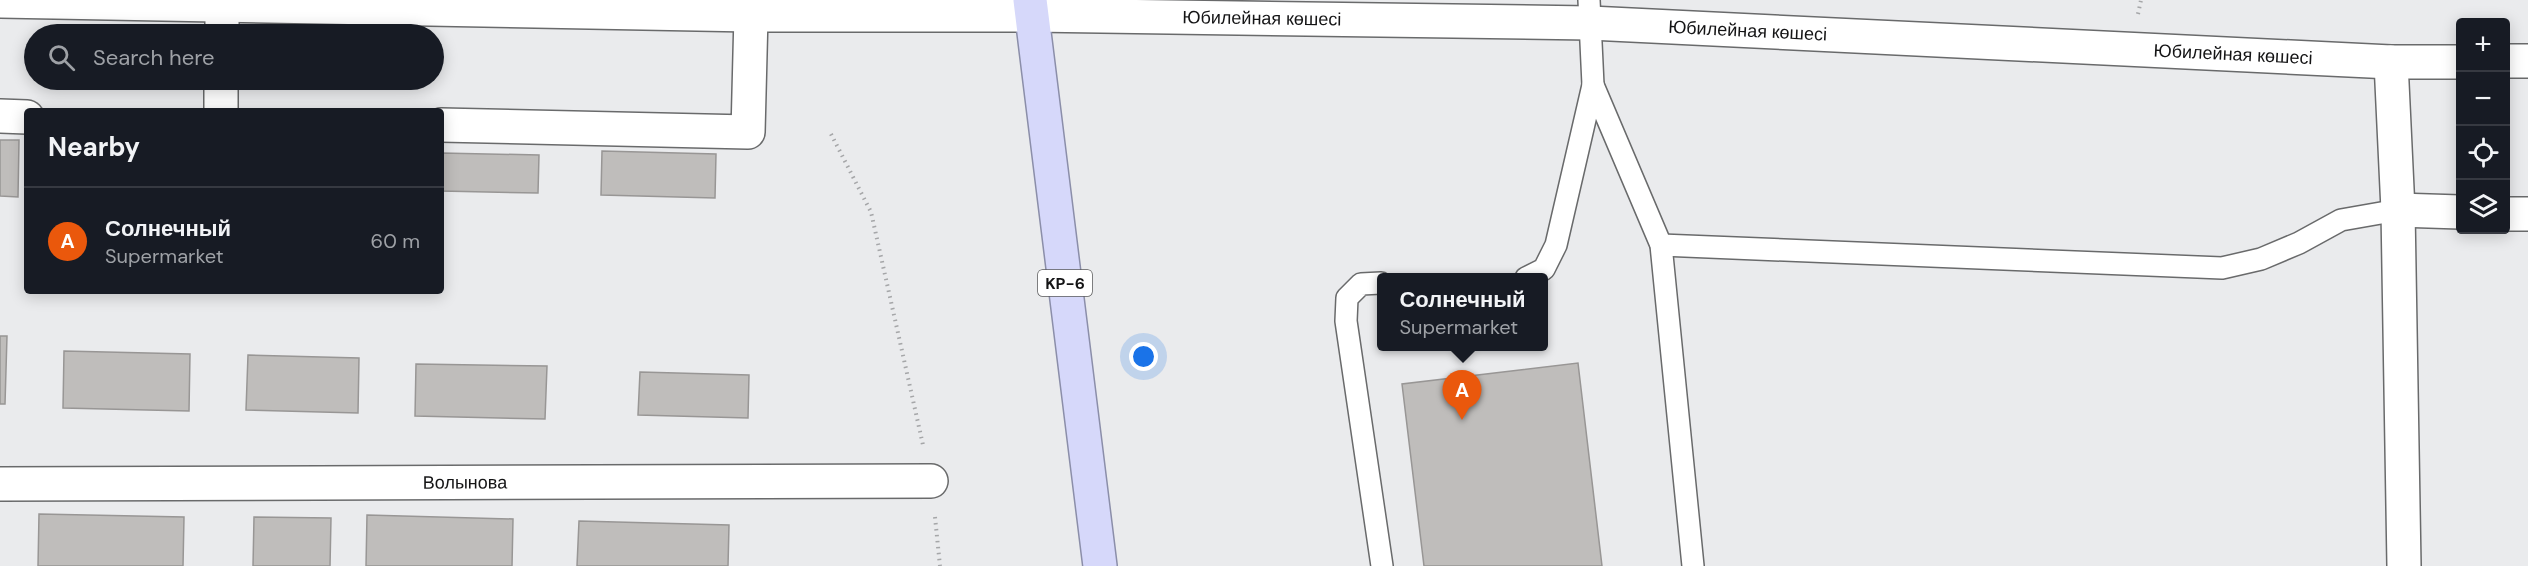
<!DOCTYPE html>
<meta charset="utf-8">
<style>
:root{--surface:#171b24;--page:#20242c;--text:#f1f3f6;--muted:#9ea1a6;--line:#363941;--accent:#ea580c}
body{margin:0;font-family:"DM Sans",sans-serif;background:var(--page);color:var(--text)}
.controls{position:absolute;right:18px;top:18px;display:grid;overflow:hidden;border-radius:6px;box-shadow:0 3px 15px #0003}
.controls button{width:54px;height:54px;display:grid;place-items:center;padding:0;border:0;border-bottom:2px solid var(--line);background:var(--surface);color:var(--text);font:30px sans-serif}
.you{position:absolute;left:1144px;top:357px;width:21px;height:21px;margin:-15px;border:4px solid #fff;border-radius:50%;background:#1a73e8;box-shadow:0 0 0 9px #1a73e833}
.badge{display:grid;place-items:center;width:39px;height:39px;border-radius:50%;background:var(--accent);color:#fff;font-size:20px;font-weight:700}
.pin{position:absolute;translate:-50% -50px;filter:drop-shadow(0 2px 3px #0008)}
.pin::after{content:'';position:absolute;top:32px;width:21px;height:18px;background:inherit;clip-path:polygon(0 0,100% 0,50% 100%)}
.popup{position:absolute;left:1377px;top:273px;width:171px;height:78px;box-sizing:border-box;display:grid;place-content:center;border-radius:6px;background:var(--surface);filter:drop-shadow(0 2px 4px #0005);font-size:20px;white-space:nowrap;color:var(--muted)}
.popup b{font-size:22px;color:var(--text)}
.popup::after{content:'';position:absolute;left:50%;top:100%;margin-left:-12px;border:12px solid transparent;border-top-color:var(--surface)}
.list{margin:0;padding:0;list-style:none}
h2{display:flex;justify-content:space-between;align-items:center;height:78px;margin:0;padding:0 24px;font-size:26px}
h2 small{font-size:20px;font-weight:400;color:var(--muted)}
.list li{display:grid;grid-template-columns:39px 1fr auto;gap:18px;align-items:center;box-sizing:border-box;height:108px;padding:0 24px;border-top:2px solid var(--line)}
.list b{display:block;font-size:22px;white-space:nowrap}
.list p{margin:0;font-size:20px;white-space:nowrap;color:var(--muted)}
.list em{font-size:20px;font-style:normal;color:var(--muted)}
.icon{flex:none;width:33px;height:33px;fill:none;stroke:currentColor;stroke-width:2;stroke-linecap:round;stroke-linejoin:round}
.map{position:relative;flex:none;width:2528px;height:566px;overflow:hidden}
.search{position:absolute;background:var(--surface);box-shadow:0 3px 15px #0003;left:24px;top:24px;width:420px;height:66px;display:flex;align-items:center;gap:15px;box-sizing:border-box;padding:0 21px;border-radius:33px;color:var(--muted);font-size:22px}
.panel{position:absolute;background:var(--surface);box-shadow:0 3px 15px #0003;left:24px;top:108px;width:420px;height:186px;border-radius:6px}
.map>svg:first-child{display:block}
</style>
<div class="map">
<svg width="2528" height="566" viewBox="0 0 2528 566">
<rect width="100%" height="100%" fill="#eaebed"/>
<g fill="#bfbdbb" stroke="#989695" stroke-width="1.5">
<path d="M0,140H19L18,197L0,196Z"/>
<path d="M602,151L716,154L715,198L601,195Z"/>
<path d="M441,153L539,155L538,193L441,191Z"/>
<path d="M0,336H7L5,404H0Z"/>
<path d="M64,351L190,354L189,411L63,408Z"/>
<path d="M248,355L359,358L358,413L246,410Z"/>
<path d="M1578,363L1602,566H1424L1402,384Z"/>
<path d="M416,364L547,366L545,419L415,416Z"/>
<path d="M640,372L749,375L748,418L638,415Z"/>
<path d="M39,514L184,517L183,566H38Z"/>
<path d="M367,515L513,519L512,566H366Z"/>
<path d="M254,517L331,518L330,566H253Z"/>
<path d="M579,521L729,525L728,566H577Z"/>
</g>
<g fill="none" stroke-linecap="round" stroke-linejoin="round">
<g stroke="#696a6b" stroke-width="24">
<g id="service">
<path d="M1593,85L1661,245L1693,566"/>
<path d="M1661,245L2222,268L2261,259L2299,243L2341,220L2398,210"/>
<path d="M1526,278L1544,269L1556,245L1593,85L1589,0"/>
<path d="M1381,283L1361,284L1347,298L1346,321L1382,566"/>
</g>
</g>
<g stroke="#696a6b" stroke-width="36">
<g id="minor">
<path id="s1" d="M0,1L751,15H1032L1590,23L2391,62H2460"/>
<path d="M222,34V5"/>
<path d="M2506,61H2528"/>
<path d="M2391,62L2398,210L2404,566"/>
<path d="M221,111V80"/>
<path d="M0,116L27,117"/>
<path d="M441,125L748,132L751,15"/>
<path d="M2398,210L2460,212"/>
<path d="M2506,214H2528"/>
<path id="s2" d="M0,484L931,481"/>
</g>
</g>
<g stroke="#8b8ea9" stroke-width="36">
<path id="trunk" d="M1030,0L1100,566"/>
</g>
<g stroke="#a5a6a8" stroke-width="4" stroke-dasharray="1.5 4.5" stroke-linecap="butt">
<path d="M2138,14L2141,0"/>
<path d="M831,134L871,212L923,445"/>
<path d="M935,517L940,566"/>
</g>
<use href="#service" stroke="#fff" stroke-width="21"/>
<use href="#minor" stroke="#fff" stroke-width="33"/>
<use href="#trunk" stroke="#d6d8fa" stroke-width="33"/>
</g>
<g text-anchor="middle" stroke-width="4.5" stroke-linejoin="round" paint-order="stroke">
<rect fill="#fff" stroke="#5a5a5b" stroke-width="1.5" x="1038" y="270" width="54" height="26" rx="4.5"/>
<g font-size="16" font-weight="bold" fill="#141415">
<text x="1065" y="289">KP-6</text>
</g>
<g font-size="18" fill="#141415" stroke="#fff">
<text dy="6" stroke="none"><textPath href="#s1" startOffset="1262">Юбилейная көшесі</textPath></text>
<text dy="6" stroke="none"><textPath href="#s1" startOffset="1748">Юбилейная көшесі</textPath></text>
<text dy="6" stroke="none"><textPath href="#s1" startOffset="2234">Юбилейная көшесі</textPath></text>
<text dy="6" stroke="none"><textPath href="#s2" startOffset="465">Волынова</textPath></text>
</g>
</g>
</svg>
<div class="controls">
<button>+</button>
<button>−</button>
<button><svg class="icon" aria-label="locate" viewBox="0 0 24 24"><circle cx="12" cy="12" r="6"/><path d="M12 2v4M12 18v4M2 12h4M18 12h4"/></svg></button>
<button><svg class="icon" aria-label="layers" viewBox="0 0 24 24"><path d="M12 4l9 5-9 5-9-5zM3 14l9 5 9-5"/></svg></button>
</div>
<div class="you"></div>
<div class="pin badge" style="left:1462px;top:420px">A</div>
<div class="popup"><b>Солнечный</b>Supermarket</div>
<div class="search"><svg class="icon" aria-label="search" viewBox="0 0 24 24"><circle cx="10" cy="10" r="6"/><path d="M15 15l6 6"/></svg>Search here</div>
<section class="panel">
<h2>Nearby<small></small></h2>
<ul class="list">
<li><span class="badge">A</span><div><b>Солнечный</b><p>Supermarket</p></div><em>60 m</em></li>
</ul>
</section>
</div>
